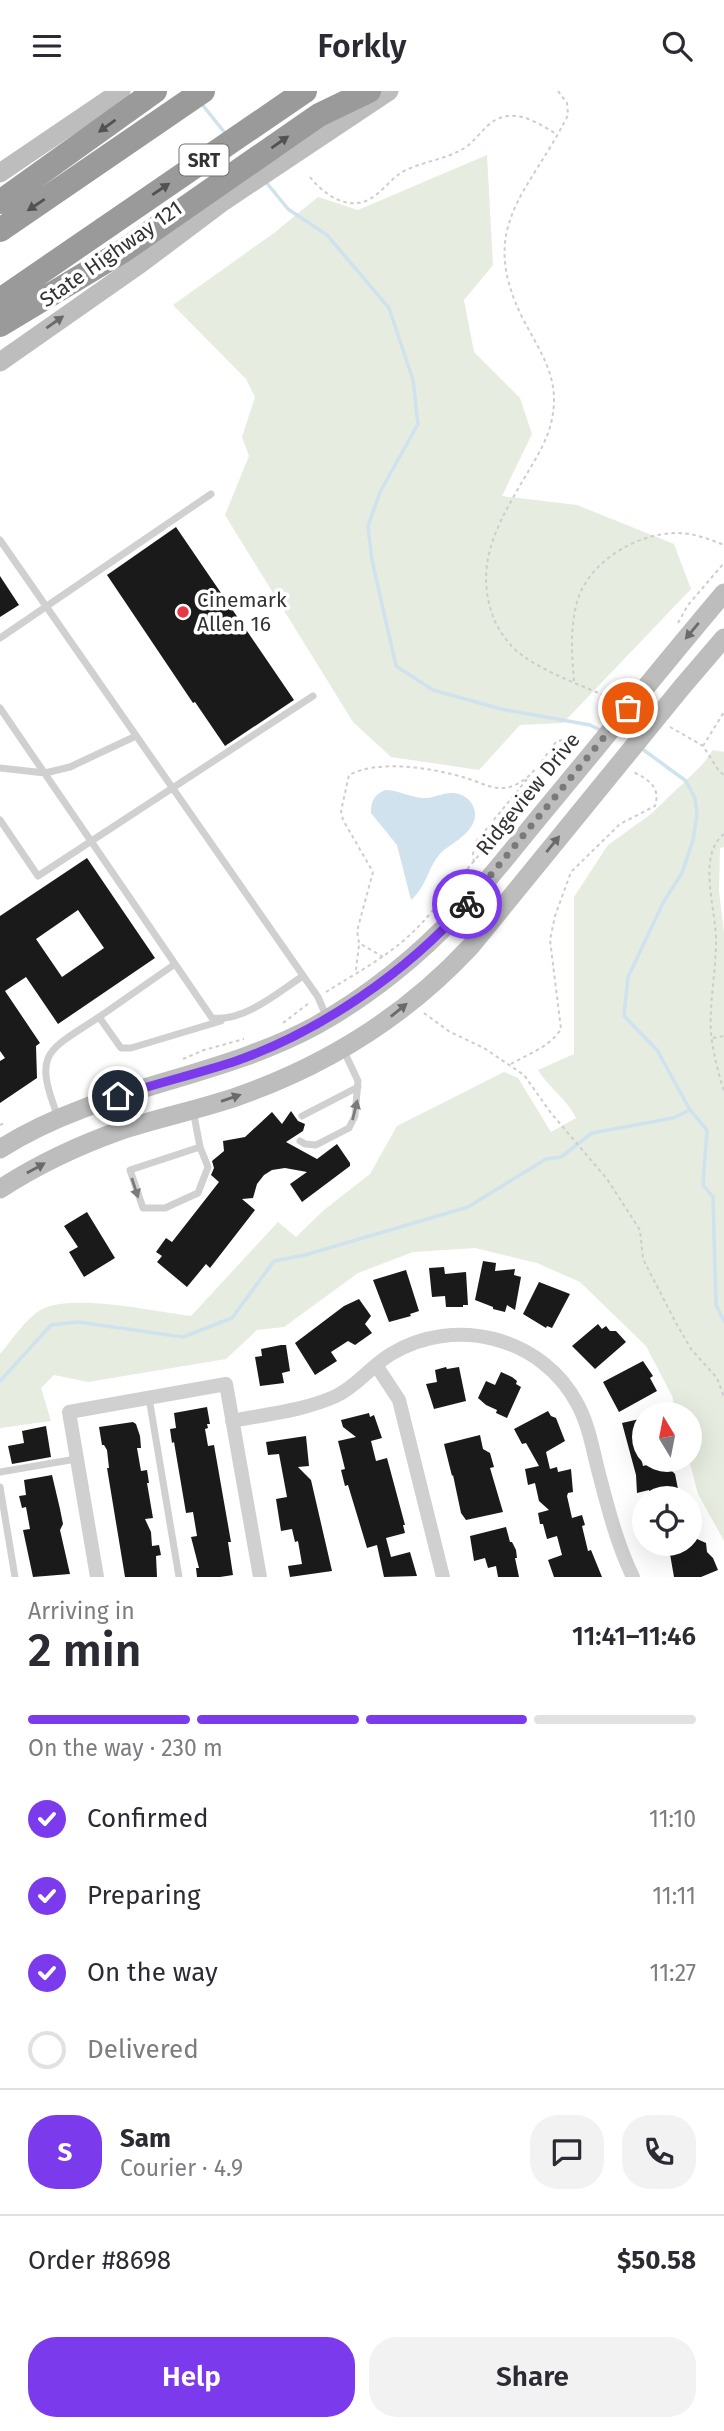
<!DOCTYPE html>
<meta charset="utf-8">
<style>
:root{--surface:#fff;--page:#f2f2f3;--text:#2b2b33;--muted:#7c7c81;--line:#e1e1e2;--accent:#7c3aed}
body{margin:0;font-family:"Fira Sans",sans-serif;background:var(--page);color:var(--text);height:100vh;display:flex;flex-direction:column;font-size:26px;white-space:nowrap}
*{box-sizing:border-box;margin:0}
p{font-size:23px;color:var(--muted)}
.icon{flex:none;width:38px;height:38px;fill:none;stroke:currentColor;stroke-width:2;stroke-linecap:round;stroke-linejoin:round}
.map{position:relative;height:1486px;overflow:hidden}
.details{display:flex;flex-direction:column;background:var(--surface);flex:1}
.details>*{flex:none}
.needle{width:46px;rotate:350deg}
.controls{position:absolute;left:632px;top:1311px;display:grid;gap:14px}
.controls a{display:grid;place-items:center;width:70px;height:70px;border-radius:50%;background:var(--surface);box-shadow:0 7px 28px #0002;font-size:35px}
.pin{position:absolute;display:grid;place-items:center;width:60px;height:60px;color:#fff;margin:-30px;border:4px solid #fff;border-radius:50%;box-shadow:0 2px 7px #0007}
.courier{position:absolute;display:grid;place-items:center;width:70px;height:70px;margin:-35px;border:5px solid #7c3aed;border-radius:50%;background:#fff;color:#222;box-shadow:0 2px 9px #0007}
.overview em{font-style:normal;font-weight:600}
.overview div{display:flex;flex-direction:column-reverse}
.overview{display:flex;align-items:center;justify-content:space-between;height:119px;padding:0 28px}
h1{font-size:46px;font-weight:600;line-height:52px}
.bar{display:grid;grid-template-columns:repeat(4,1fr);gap:10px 7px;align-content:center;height:84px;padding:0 28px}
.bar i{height:9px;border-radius:5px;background:var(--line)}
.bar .on{background:var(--accent)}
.bar p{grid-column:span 4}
.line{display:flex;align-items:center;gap:18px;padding:0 28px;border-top:2px solid var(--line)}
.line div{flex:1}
.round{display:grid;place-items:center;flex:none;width:74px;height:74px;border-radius:28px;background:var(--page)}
ol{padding:0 28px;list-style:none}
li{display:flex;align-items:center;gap:21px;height:77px}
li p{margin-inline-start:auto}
li .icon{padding:7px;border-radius:50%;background:var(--accent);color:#fff;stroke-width:4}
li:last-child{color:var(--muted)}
li i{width:38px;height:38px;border:4px solid var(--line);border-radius:50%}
.primary-button{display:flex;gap:14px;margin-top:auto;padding:14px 28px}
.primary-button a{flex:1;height:80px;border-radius:28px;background:var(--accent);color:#fff;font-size:28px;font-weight:600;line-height:80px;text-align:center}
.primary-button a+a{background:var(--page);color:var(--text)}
header{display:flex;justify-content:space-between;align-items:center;height:91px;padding:0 28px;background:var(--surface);font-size:32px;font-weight:600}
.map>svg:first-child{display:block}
.green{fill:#e6ecdf}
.water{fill:#cfe2ee}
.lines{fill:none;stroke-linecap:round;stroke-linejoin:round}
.stream{stroke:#cfe2ee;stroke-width:3.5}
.building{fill:#1a1a1a;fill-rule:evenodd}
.path{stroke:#cdcdcd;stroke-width:2;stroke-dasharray:3.5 3.5;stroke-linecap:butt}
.service{stroke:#d0d0d0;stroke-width:7}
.minor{stroke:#d0d0d0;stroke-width:14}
.secondary{stroke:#bdbdbd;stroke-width:19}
.motorway{stroke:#9a9a9a;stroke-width:24}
.oneway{fill:#525252}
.oneway2{fill:#6a6a6a}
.oneway3{fill:#7a7a7a}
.done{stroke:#7a7a7a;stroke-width:7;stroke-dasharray:0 12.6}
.route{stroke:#7c3aed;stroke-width:9}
.poi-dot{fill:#e63946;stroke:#fff;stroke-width:2.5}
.labels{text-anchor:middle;stroke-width:7;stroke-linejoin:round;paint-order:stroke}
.shield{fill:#fff;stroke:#707070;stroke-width:2}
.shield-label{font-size:19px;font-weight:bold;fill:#333}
.street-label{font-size:21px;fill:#333;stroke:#fff}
.poi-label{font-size:21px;fill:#333;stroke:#fff;text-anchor:start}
</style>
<header><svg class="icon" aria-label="menu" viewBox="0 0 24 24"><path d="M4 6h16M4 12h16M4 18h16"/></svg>Forkly<svg class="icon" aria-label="search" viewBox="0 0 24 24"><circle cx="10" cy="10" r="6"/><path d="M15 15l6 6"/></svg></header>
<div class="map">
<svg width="724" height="1486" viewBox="0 0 724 1486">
<rect width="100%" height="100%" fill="#fff"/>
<path class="green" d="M487,64L493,174L464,209L474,261L520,307L532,343L502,405L577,414L674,453L691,498L563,632L520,634L479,679L391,666L353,631L225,424L249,365L242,346L255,306L246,288L173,214L274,142L318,106L358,119Z
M713,659L724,661V756L720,757L719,800L724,842V1450L698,1403L689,1369L690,1323H677L672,1305L646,1255L580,1191L537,1172L475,1157L413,1161L358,1182L284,1236L257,1239L226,1268L88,1291L54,1284L41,1297L51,1330L0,1337V1263C11,1250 22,1233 36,1222C62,1199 156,1221 191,1225L278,1131L296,1146L324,1119L370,1083L397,1035L504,981L518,987L551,1041L576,1027C567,1008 549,997 538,979L574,963V806L608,754L651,723L702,674Z"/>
<path class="water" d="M385,699C398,699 409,706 422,707C433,708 443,701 454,702C461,703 468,706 472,713C484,734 458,749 444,759C429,771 427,796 411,809L397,754L371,722C371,710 374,704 385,699Z"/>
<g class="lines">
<path class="stream" d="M201,12L225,42
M266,91L288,118L327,144L389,217L413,289L418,333L380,401L368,435L372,469L396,575L433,599L501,618L590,634L602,640
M641,657L686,690L695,707L697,723L693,749L682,782L664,810L628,886L624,925L657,959L690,1019L707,1039L703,1094L713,1106L716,1214L724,1230
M0,1290L51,1234L78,1231L183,1246L232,1227L274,1170L305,1164L468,1116L546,1068L561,1066L592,1042L673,1027L690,1019"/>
</g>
<path class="building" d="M176,436L294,609L225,655L195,611L193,612L107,484Z
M0,485L19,514L0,526Z
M87,767L155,867L58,933L26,886L5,900L40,952L36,955L37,987L0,1012V970L5,967L0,960V825ZM78,819L104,857L62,886L36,848Z
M291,1020L298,1030L305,1033L303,1040L286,1051L317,1068L337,1053L350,1072V1075L302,1111L290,1093L307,1081L285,1077L272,1079L264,1084L257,1093L253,1107L242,1108L255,1119L210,1177L206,1173L187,1196L157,1171L162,1165L156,1161L166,1147L172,1151L219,1091L211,1084L214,1077L212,1070L224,1060L223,1050L245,1046L272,1021L282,1033Z
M87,1121L115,1167L84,1186L69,1161L78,1156L64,1135Z
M483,1170L496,1172L495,1180L515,1178L514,1184L521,1186L515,1219L507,1214L505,1221L493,1218V1216L475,1209Z
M444,1176L445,1183L466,1181L468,1214H463V1216H446L445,1205L432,1206L429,1177Z
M406,1179L419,1220L410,1223L411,1225L389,1231L373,1189Z
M539,1191L570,1203L552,1237L547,1235L546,1237L523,1223Z
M359,1208L371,1225L365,1233L372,1242L355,1254L348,1250L331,1261L337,1270L315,1284L295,1252L344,1215Z
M598,1233L602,1238L606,1235L610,1240H616L626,1251L595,1278L572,1255Z
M281,1254H286L290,1280L282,1282L284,1292L260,1295L255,1266L262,1265L261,1258Z
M643,1270L653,1285L650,1287L657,1300L619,1321L603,1291Z
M446,1276L447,1278L459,1276L466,1310L434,1318L426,1293L437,1291L435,1279Z
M501,1281L512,1286L517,1290L516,1293L521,1296L507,1327L496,1322L497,1319L486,1314L478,1307L486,1290L495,1294Z
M207,1316L210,1333H207L208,1337L205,1338L208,1355L214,1354L231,1451H228L233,1484L220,1486H197L196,1477H199L191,1446L197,1445L193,1421L186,1422L174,1351L172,1352L170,1338L176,1337L174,1322Z
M548,1320L551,1325L556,1327L565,1350L546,1361L550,1378L557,1376L558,1381L571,1378L573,1401L568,1402L567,1405L572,1427L582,1424L585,1434L582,1435L588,1460L591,1459L602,1486H554L548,1469L562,1464L557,1445L547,1448L543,1433H540L538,1422L549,1419L539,1410L535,1392L528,1394L525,1378L539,1375L526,1352L522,1353L514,1338Z
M369,1322L370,1326L374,1324L382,1347L371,1350L376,1370L387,1367L405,1434H403L405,1442L386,1447L391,1466L410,1461L417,1485L384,1486L377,1454L367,1457L348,1394L345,1395L341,1379L345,1378L338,1350L356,1346L343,1336L341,1329Z
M644,1327V1354L638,1355L643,1375L668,1369L669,1377L675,1383L679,1403L650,1407L649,1399L637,1402L636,1384L622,1332Z
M133,1331L136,1333L140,1345L141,1357H137L141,1380L147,1379L149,1392H147L153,1427L145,1428L151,1441L152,1455L159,1454L161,1464L156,1465L157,1486H125L107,1377H109L107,1359L104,1354H102L99,1336Z
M46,1335L51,1366L12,1373L8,1355L24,1352L22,1340Z
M480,1344L483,1358L490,1362L494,1376L490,1377L503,1421L466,1429L461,1422L453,1384L452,1385L444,1353Z
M306,1345L309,1375L298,1376L311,1389L332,1480L290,1486L288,1475L302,1473L298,1450L295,1451L292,1438L281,1440L276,1408L287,1406L279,1363L268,1364L266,1351Z
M52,1384L60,1418L63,1433L60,1439L70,1483L33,1486L23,1439L30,1438L26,1416L22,1417L19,1405L26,1404L24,1389Z
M690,1430L697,1448L706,1452L707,1461L713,1467L718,1479L701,1486H674L670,1463L690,1456Z
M506,1436L510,1451H512L516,1459L517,1467H515L519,1486H498L496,1475L488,1477L485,1467L474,1470L470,1445Z"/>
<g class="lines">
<path class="path" d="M558,0L567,12L568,24C529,103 476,134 523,228C537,255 555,280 554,311C553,346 534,369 518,398C493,441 475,479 494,528C499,540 509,554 519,562C547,583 582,594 614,609
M310,86C324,104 350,122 373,106C385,98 393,85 406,79C425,70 448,68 466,56C481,45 488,27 508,25C526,23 542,35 557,43
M678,532L688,514L724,472
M574,590C572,565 570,540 576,515C585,473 635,442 677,442C693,442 709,448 724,454
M670,636L703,655L719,680L724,684
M703,655L724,621
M724,743C696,765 717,821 716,851C716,881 709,912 711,942C713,962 718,981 724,1000
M474,771L473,763L475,752L528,687
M383,866L359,852L357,840L373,781L343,729L341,720L349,684C379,668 433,677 466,687C483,692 499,703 517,693C535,684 545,664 557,650L563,649L577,656
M356,879L359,854
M326,901C356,882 389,865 415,839C452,802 480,755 521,722
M424,922L450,941L484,957L524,984L551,1022L607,1088L640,1139L643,1168L676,1232L691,1258L717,1287L724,1306
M283,932L309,912
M713,947L724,945
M183,968L204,959L244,948
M511,973C528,963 550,956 561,938L550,849L555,825L571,781L620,733L655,715C661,696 648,688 633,681
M115,983H135
M0,1034L4,1032"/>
<path class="service" d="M0,449L318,906L327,927
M0,547L211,403
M0,617L212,927C244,931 277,902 303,885
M0,677L45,682L70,676L136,645
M0,729L38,785L313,605
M175,873L99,926L121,957H131L221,930
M193,1019L200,1056L208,1076L198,1102L165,1117H143L130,1079L200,1056
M302,1025L358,996
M58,1026C33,961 46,961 99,926
M300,1050L305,1053L316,1054L349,1037L355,1025L358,990L343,958
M149,1307L179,1486
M0,1381L76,1368
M0,1396L15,1486"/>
<path class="minor" d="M376,1274L399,1309L443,1486
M232,1330C267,1323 303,1320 336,1305C357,1295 371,1275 391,1263C455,1224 543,1246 578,1314C588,1333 592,1354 597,1375C607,1413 616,1451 633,1486
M97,1486L69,1321L226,1293L260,1486"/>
<path class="secondary" d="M0,82L121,0
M0,271L140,173L224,110L389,0
M0,1058C97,996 215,989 315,935C367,906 419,865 460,820C490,788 517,753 545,719C605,647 663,574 724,502
M0,1098C37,1074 77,1055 119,1040C157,1027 198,1019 236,1006C325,975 406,925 471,855L682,596L724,547"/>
<path class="motorway" d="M0,111L155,0
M0,139L203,0
M0,209L305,0
M0,234L123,160L319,24L369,0"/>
</g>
<defs><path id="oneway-solid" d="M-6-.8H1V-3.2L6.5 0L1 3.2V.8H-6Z" transform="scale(1.75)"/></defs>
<g class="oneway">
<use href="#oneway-solid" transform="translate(107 35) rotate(144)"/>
<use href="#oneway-solid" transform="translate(280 51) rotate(-35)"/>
<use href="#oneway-solid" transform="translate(161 98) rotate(-34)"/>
<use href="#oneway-solid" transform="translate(36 114) rotate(146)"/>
</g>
<g class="oneway2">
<use href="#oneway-solid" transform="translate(55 231) rotate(-35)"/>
<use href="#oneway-solid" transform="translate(692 540) rotate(130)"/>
<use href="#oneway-solid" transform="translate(553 753) rotate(-51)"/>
<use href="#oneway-solid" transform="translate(399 919) rotate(-39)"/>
<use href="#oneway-solid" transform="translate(231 1007) rotate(-19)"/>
<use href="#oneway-solid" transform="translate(36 1077) rotate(-29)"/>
</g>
<g class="oneway3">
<use href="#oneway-solid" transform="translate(355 1019) rotate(-76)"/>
<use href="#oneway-solid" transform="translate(135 1097) rotate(72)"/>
</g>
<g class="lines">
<path class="done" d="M467,813L628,617"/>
<path class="route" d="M118,1005C157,992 197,983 236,970C321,940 407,881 467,813"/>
</g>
<circle class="poi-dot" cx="183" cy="521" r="7"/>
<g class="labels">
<rect class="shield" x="179.5" y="53.5" width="49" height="31" rx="5"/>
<g class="shield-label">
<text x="204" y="76">SRT</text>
</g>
<g class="street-label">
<text transform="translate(111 163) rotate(-35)" y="7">State Highway 121</text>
<text transform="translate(528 703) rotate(-51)" y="7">Ridgeview Drive</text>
</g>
<g class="poi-label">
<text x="197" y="516">Cinemark<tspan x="197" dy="24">Allen 16</tspan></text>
</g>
</g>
</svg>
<div class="controls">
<a><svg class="needle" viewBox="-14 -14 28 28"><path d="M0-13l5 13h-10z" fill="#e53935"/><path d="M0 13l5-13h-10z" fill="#7c7c81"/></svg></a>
<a><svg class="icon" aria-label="locate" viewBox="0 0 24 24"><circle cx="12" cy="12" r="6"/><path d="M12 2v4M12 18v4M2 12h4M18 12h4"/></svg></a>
</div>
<div class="pin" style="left:628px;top:617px;background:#ea580c"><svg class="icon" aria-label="bag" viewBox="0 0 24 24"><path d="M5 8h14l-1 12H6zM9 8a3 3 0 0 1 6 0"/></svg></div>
<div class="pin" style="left:118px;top:1005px;background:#1f2937"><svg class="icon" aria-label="home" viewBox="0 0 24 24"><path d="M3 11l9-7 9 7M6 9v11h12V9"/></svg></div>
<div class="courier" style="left:467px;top:813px"><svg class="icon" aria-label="bike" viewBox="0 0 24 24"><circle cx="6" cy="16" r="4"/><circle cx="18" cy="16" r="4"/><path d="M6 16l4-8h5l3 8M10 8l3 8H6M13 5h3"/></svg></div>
</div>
<section class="details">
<div class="overview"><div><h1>2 min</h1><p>Arriving in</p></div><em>11:41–11:46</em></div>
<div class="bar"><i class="on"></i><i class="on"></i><i class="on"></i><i></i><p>On the way · 230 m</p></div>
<ol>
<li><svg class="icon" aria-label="check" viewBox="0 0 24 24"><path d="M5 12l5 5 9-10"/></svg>Confirmed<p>11:10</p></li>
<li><svg class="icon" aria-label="check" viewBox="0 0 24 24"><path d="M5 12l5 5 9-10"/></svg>Preparing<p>11:11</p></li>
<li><svg class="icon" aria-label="check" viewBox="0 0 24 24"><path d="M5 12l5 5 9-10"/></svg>On the way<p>11:27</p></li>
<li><i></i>Delivered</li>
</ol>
<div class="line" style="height:126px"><b class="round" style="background:var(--accent);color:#fff">S</b><div><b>Sam</b><p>Courier · 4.9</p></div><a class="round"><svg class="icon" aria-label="chat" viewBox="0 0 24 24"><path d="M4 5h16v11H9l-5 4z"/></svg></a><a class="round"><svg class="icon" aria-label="phone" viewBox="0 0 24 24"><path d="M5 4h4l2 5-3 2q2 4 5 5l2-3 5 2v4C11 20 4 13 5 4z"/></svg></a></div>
<div class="line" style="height:91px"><div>Order #8698</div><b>$50.58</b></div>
<div class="primary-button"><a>Help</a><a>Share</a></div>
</section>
